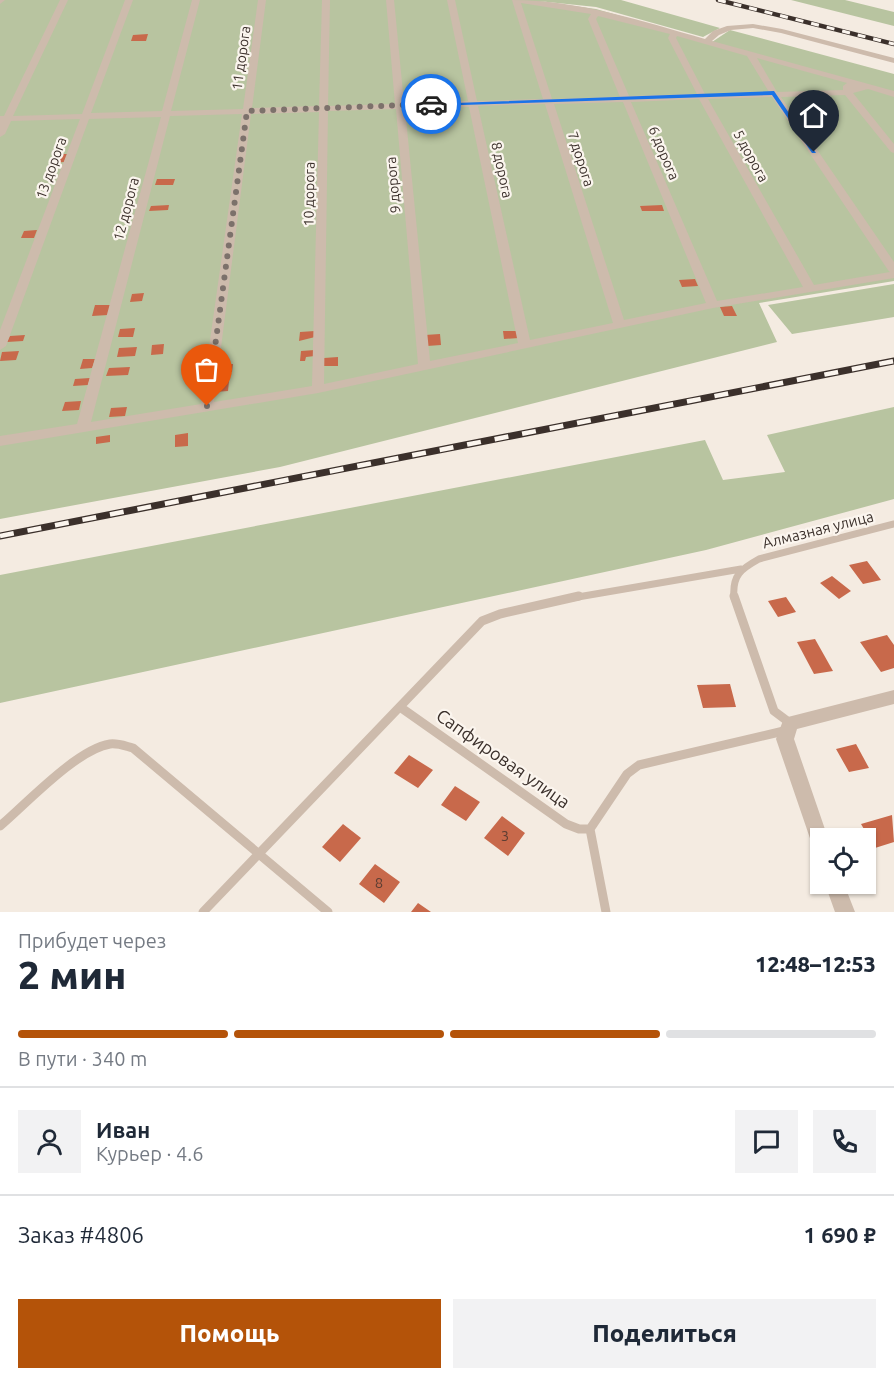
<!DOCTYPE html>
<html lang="ru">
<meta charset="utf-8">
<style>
:root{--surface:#fff;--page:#f2f2f3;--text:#1f2937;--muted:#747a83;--line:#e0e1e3;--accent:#b45309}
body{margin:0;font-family:Ubuntu,sans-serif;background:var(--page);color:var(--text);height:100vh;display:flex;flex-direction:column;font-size:22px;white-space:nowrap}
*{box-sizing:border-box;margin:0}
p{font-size:20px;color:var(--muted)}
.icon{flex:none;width:33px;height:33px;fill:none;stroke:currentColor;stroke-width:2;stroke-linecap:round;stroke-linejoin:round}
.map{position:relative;height:912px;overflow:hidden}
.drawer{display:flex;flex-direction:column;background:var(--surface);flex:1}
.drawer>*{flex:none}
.fabs{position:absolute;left:810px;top:828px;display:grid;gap:12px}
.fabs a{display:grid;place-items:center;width:66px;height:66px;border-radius:0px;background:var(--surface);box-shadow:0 2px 4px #0004;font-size:30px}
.pin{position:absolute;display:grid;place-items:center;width:51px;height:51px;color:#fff;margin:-62px -26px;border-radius:50% 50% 50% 0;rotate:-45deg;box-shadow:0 0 6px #0007}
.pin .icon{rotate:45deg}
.courier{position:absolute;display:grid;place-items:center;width:60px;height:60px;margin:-30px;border:4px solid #1a73e8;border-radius:50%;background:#fff;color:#222;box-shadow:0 2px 8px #0007}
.headline em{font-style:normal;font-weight:800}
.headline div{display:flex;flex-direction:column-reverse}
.headline{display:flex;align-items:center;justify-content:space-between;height:102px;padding:0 18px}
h1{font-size:39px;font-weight:800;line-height:45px}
.bar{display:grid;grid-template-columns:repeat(4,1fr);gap:9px 6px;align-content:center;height:72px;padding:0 18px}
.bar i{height:8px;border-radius:4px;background:var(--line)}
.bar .on{background:var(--accent)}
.bar p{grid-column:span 4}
.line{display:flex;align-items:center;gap:15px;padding:0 18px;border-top:2px solid var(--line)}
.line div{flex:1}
.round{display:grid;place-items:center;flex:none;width:63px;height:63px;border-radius:0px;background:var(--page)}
.primary-button{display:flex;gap:12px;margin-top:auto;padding:12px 18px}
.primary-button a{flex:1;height:69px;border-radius:0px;background:var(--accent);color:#fff;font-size:24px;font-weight:800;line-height:69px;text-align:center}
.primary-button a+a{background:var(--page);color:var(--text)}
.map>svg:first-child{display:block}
.green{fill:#b8c4a0}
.building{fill:#c8694b}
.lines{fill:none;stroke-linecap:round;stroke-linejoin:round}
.service-far1{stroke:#cdbbac;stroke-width:7}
.service{stroke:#cdbbac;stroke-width:9}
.minor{fill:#cdbbac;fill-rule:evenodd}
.rail-far1-casing{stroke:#3b302b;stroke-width:4.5}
.rail-casing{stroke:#3b302b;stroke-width:7}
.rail-far1{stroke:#fbf5ee;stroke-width:3;stroke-dasharray:8;stroke-linecap:butt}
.rail{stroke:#fbf5ee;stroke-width:4.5;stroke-dasharray:14;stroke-linecap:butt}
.route{fill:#1a73e8}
.done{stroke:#7c716b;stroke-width:6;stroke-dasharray:0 10.8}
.labels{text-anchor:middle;stroke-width:4.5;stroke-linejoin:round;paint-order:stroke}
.far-street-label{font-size:14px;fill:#3b302b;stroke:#fbf5ee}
.street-label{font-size:15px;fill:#3b302b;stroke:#fbf5ee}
.near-number-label{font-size:15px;fill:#5e3e33}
.near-street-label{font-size:18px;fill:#3b302b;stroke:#fbf5ee}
</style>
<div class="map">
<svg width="894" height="912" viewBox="0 0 894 912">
<rect width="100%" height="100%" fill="#f4ebe1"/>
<path class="green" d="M0,0H621L720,28L703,37L596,7L538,1L596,9L712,42L730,30L894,74V281L759,303L777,342L280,467L0,519Z
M791,0H845L894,12V26Z
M894,284V317L792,334L768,305Z
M894,407V499L706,550L0,703V575L705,440L723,480L785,472L767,435Z"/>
<path class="building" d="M148,34L146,41H131L133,35Z
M56,154H68L64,162L53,163Z
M157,179H175L173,185H155Z
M169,205L168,210L149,211L151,206Z
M662,205L664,211H642L640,206Z
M37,230L34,238H21L24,231Z
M695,279L698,286L682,287L679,280Z
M144,293L142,301L130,302L132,294Z
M95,305H110L108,315L92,316Z
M732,306L737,316H724L720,307Z
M135,328L133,337H118L120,329Z
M315,331V337L299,341L300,332Z
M503,331H517L519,338L504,339Z
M440,334L441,345L427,346L425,335Z
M25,335L23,341L7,342L10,336Z
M164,344L163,354L151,355L152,345Z
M137,347L135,356L117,357L119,348Z
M315,350V356L306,357L305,361H300L301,351Z
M19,351L16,360L0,361L2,352Z
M208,353L207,362H196L197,354Z
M338,357V366H323L324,358Z
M83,359H95L92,368L80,369Z
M233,364L232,372L218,373L219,365Z
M130,367L128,375L106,376L109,368Z
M90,378L88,385L73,386L75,379Z
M216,381H229L228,391L215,392Z
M81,401L79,410L62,411L65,402Z
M127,407L125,416L109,417L111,408Z
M188,433V446L175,447V435Z
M110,435V442L96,444V437Z
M867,561L881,580L863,584L849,565Z
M832,576L851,591L839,599L820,583Z
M786,597L796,612L778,617L768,601Z
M887,635L894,645V668L881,672L860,642Z
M815,639L833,671L814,674L797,642Z
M730,684L736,707L703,708L697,685Z
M856,744L869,768L849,772L836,749Z
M409,755L433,770L418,788L394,773Z
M455,786L480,802L466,821L441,805Z
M892,815L894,842L875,848L861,824Z
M502,816L525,833L508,856L484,838Z
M343,824L361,838L340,862L322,847Z
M375,864L400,882L384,903L359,884Z
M418,903L431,912H411Z"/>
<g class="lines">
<path class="service-far1" d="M572,598L741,569
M734,598C732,575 741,569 759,559L894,524"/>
<path class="service" d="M734,596L774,711L790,723
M400,707L566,824L579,829H590
M0,826C26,804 77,749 110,744C118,743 125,746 133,748L328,912
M203,912L482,621L500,614L579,596
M606,912L590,829L627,774L639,765L788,730"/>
<path class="minor" d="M0,0H5L0,4Z
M60,0H68L13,116L82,114L125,0H133L91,113L162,111L192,0H200L171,111L243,109L258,0H266L252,108L319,106L322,0H330L328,106L395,104L386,0H394L404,103L468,101L447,0H455L477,101L543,99L512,0C578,0 642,21 705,39L713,31L727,26L753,24L782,29L894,58V63L781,33L753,28L731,30L719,35L712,41L894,91V97L868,89L853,93L894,144V153L891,152L845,95L781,97L894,262V278L713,308L318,393L0,446V436L77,424L161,117L89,119L6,346L0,350V330L80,119L11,121L5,134L0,137V116H4ZM521,3L591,14L588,19L620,97L552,99ZM598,16L670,34L668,38L697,94L629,96L596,19ZM677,36L747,56L769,92L705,94L676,38ZM757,58L847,83L843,86V90L777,92ZM772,97L888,270L890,272L814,285L708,99ZM699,99L803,287L717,301L631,102ZM623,102L706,303L624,320L554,104ZM545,104L613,323L530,340L478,106ZM469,107L518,343L430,361L405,109ZM396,109L418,364L324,384L328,111ZM319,112L312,386L214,402L251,114ZM242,114L201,404L91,422L170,116Z
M894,690V704L797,729L794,739L828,838H820V850L813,847L776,739L784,718Z
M825,884H844L855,912H835Z"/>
<defs>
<path id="rail-far1" d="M718,0L894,44"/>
<path id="rail" d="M0,536L894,361"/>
</defs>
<use href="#rail-far1" class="rail-far1-casing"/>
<use href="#rail" class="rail-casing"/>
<use href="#rail-far1" class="rail-far1"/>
<use href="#rail" class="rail"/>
</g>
<path class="route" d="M774,91L816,153H812L772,95L431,106L428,104Z"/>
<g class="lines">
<path class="done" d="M207,406L247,111L431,104"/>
</g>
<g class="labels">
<g class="far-street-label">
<text transform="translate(241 58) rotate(-82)" y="5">11 дорога</text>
<text transform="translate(664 153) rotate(67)" y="5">6 дорога</text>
<text transform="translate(751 156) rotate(61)" y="5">5 дорога</text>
<text transform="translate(581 159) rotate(72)" y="5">7 дорога</text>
<text transform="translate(51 168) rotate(-70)" y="5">13 дорога</text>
<text transform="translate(502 170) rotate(78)" y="5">8 дорога</text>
<text transform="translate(393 185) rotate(-95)" y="5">9 дорога</text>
<text transform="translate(309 194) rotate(-89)" y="5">10 дорога</text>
<text transform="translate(126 209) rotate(-75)" y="5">12 дорога</text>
</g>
<g class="street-label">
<text transform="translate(818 530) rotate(-14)" y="5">Алмазная улица</text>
</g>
<g class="near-number-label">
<text x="505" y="841">3</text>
<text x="379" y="888">8</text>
</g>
<g class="near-street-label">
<text transform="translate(503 759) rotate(35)" y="6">Сапфировая улица</text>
</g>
</g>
</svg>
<div class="fabs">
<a><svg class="icon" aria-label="locate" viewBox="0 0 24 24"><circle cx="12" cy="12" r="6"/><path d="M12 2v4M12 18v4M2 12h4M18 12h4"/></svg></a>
</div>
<div class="pin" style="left:207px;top:406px;background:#ea580c"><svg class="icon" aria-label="bag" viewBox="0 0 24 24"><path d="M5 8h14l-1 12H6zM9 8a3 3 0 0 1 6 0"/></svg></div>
<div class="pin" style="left:814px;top:152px;background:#1f2937"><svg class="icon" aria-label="home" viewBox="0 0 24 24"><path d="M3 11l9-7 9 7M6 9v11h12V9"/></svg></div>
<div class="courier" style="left:431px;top:104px"><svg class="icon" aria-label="car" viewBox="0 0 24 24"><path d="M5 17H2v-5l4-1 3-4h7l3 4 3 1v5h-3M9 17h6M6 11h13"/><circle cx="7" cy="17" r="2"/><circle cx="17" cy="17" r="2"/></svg></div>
</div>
<section class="drawer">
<div class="headline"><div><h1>2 мин</h1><p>Прибудет через</p></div><em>12:48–12:53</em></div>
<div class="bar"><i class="on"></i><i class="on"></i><i class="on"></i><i></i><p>В пути · 340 m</p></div>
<div class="line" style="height:108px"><a class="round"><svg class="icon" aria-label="person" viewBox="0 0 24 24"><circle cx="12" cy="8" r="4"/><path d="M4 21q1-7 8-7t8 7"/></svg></a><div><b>Иван</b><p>Курьер · 4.6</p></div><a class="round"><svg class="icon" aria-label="chat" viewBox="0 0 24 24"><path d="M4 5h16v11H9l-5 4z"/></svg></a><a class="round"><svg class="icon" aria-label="phone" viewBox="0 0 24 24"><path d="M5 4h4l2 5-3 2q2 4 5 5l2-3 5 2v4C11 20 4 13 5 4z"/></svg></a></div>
<div class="line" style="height:78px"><div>Заказ #4806</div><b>1 690 ₽</b></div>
<div class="primary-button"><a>Помощь</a><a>Поделиться</a></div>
</section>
